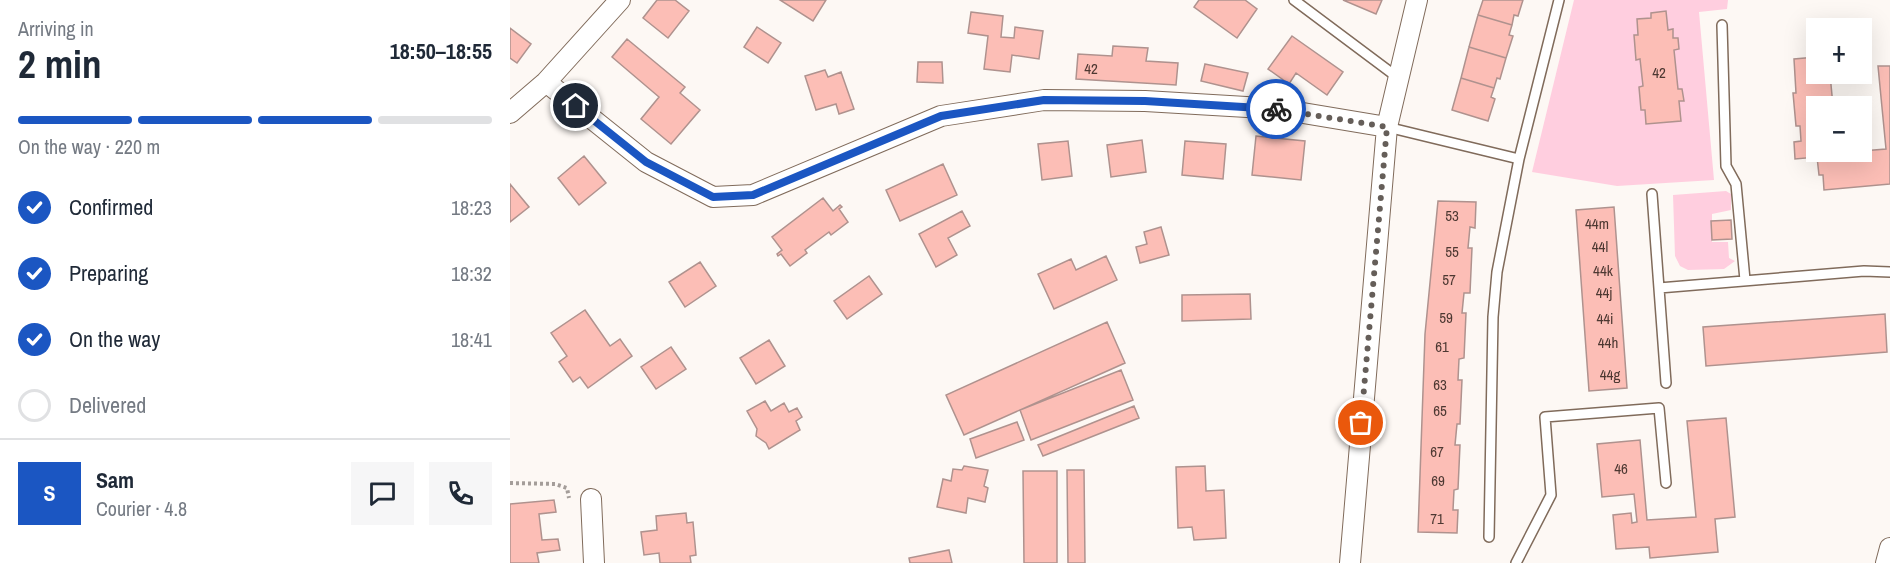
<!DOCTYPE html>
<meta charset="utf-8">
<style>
:root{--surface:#fff;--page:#f6f6f7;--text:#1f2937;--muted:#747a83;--line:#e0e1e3;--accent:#1b56c2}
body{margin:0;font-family:"Archivo Narrow",sans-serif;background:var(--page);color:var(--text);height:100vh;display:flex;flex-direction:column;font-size:22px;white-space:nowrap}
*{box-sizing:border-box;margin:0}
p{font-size:20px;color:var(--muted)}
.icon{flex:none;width:33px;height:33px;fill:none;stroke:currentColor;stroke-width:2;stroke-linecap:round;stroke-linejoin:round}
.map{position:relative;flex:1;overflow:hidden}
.sheet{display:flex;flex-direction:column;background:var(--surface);width:510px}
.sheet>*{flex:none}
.fabs{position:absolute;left:1296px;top:18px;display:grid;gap:12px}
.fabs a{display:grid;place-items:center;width:66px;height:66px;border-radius:0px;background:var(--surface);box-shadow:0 6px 24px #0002;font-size:30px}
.pin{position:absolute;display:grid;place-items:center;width:51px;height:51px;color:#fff;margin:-26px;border:3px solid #fff;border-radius:50%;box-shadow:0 2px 6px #0007}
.courier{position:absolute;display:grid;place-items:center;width:60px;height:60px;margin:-30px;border:4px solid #1b56c2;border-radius:50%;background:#fff;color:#222;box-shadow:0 2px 8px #0007}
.head em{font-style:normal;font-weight:800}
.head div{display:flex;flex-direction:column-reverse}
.head{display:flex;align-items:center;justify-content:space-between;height:102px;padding:0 18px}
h1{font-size:39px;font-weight:800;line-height:45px}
.bar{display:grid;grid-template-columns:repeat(4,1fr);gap:9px 6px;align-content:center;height:72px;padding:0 18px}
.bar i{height:8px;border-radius:4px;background:var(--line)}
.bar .selected{background:var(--accent)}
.bar p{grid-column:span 4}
.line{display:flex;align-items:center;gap:15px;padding:0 18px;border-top:2px solid var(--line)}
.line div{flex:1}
.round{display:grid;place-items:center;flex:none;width:63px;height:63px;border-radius:0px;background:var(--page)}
ol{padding:0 18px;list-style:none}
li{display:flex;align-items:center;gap:18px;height:66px}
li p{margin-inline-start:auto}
li .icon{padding:6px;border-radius:50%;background:var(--accent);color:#fff;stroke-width:4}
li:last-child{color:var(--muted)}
li i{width:33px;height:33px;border:3px solid var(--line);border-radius:50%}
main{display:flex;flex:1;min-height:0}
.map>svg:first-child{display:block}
.green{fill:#ffcedf}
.building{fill:#fcbeb6;stroke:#af928e;stroke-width:1.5}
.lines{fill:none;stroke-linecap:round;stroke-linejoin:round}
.service-casing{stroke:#806b5b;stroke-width:12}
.minor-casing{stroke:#806b5b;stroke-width:22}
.path{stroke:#a49d99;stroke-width:4;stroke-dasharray:3 3;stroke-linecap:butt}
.service{stroke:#fff;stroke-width:9}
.minor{stroke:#fff;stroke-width:20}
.done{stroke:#655e59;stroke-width:6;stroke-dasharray:0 10.8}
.route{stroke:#1b56c2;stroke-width:8}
.labels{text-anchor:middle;stroke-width:6;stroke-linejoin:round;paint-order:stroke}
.number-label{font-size:15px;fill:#4d3832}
</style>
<main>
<section class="sheet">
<div class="head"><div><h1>2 min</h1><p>Arriving in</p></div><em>18:50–18:55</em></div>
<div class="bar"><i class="selected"></i><i class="selected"></i><i class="selected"></i><i></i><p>On the way · 220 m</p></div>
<ol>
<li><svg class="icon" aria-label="check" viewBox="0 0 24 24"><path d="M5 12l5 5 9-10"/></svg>Confirmed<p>18:23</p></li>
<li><svg class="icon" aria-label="check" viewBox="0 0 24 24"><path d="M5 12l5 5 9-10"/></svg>Preparing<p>18:32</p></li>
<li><svg class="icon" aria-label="check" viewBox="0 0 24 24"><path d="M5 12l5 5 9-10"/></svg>On the way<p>18:41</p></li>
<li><i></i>Delivered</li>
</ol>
<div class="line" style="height:108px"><b class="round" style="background:var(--accent);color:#fff">S</b><div><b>Sam</b><p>Courier · 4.8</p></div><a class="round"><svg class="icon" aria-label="chat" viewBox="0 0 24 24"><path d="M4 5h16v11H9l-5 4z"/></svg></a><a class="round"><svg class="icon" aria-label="phone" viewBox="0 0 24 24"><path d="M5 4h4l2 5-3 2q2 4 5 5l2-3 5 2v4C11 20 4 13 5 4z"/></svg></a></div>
</section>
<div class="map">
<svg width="1380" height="563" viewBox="0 0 1380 563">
<rect width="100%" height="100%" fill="#fdf8f4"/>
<path class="green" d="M1064,0H1218L1217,9L1189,12L1204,180L1107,186L1022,172Z
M1216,191L1221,194V210L1202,214V242H1218L1219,258L1225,261L1214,269L1178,270L1170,266L1165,256L1163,195Z"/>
<path class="building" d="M147,0H165L179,11L158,38L133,18Z
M270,0H316L303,21Z
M689,0H735L747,9L727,38L684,7Z
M833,0H872L866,14Z
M973,0H1013L1008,16L1004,15L1002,25L968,15Z
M1156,11L1158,30L1163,29V38H1168L1169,49L1164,50L1168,89H1172L1174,101H1169L1171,121L1136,124L1135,110H1131L1129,87L1133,86L1130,59L1126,60L1124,35H1128L1127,19L1141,18V13Z
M461,12L493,16L491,37L504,38L505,27L533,31L529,59L502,55L500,72L474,69L478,36L458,33Z
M968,15L1002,25L999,35L1003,36L996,58L959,47Z
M247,27L271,43L258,63L234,47Z
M0,28L21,44L7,63L0,58Z
M782,36L833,72L817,95L786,73L779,84L758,69Z
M117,39L175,87L170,93L190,110L161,144L131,119L149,97L102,57Z
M603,46L638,48L636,61L668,63L666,85L566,79L568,54L602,56Z
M959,47L996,58L990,79L987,78L984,88L951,78Z
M1306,57V74H1320L1323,106H1306V152H1327V153L1376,149L1368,66H1380V184L1314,190L1313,175H1309L1307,157L1285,159L1284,142L1291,141L1290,126H1286L1283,93H1286L1284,59Z
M408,62H432L433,83L407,82Z
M695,64L738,73L733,91L691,81Z
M315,70L318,77L331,72L344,109L329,114L326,104L306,110L295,76Z
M951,78L984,88L981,97L985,99L978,121L942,110Z
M746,136L795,141L791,180L742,175Z
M632,140L636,172L601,177L597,145Z
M558,141L562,176L532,180L528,144Z
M675,141L716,144L713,179L672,175Z
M74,156L96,183L69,205L48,178Z
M433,164L447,195L390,221L376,190Z
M0,184L19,207L0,222Z
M313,198L323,211L330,205L332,207L329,209L338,222L321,235L319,232L295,250L297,253L280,266L271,254L268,256L267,254L272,250L262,237Z
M928,201L966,202L965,228L960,227L958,248H962L960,293H954L952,313H956L954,358L949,359L948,380H952L950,424H947L945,445H950L948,489L944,490L943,510H948L947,533L908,532L915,334Z
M1104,207L1117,388L1079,391L1066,210Z
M452,211L460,226L438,238L447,255L426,267L409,234Z
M1221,220L1222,239L1202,240L1201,221Z
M651,227L659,255L630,263L626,247L637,244L634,232Z
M596,256L607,280L544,309L528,274L561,259L566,270Z
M190,262L206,286L175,307L159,282Z
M359,276L372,294L337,319L324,301Z
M740,294L741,319L672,321V295Z
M75,310L100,346L110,339L122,356L78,388L70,377L63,382L49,362L57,356L41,333Z
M1375,314L1377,352L1196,366L1193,327Z
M597,322L615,363L454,435L436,395Z
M259,340L275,366L246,384L230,358Z
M161,347L176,369L146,389L131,367Z
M611,370L623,400L521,440L510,410Z
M255,401L261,411L274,403L279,412L287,408L292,417L286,421L290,430L259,449L256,443L246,436L247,429L237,411Z
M624,406L629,418L533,456L528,445Z
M1216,418L1225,517L1205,519L1208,552L1140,558L1139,547L1106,549L1103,515L1121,513L1122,523L1127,522L1124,494L1092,497L1087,444L1130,440L1137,520L1186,517L1177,421Z
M507,422L514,440L466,458L460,439Z
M454,466L478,470L474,486L478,488L475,502L458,498L456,513L427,507L433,479L441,481L443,469L452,470Z
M695,466L696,491L714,490L716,538L684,540L682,527L668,528L666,467Z
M557,470H574L575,563H558Z
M513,471H547V563H514Z
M44,500L46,512L29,514L32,540L48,539L50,550L27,553L29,563H0V504Z
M176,513L177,523L183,522L186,555L180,556L181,563H150L149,553L134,555L131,532L147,530L146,516Z
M439,550L442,563H400L399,558Z"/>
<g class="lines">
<defs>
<path id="service" d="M784,0L887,77
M1212,25L1216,166L1226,184L1235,280
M877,127L1009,159
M1142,194L1156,383
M1149,288L1354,271L1380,272
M979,537L983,317L987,272L1009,159L1049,0
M1006,563L1041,495L1035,417L1149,408L1156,483"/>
<path id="minor" d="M36,82L136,162L203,197L243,195L431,116L534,100L635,101L769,109L877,127
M0,113L36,82L110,0
M81,499L84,563
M840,563L877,127L907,0
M1376,563L1380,548"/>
</defs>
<use href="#service" class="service-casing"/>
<use href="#minor" class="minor-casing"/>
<path class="path" d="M0,483L45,484L57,488L59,498"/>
<use href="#service" class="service"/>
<use href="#minor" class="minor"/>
</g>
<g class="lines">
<path class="done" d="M766,109L877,127L851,423"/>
<path class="route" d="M66,106L136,162L203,197L243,195L431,116L534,100L635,101L766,109"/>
</g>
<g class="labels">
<g class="number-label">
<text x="581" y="74">42</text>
<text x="1149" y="78">42</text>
<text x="942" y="221">53</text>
<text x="1087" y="229">44m</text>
<text x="1090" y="252">44l</text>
<text x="942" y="257">55</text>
<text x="1093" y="276">44k</text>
<text x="939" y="285">57</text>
<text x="1094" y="298">44j</text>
<text x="936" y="323">59</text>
<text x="1095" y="324">44i</text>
<text x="1098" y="348">44h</text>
<text x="932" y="352">61</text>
<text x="1100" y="380">44g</text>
<text x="930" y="390">63</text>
<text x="930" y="416">65</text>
<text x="927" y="457">67</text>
<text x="1111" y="474">46</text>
<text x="928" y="486">69</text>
<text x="927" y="524">71</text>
</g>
</g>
</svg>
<div class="fabs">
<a>+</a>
<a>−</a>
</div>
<div class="pin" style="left:851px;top:423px;background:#ea580c"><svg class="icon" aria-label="bag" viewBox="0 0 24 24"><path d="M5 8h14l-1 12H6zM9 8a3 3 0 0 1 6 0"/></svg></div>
<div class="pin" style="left:66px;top:106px;background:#1f2937"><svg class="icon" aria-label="home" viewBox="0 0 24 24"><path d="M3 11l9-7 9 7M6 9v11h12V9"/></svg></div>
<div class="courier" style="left:766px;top:109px"><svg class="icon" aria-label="bike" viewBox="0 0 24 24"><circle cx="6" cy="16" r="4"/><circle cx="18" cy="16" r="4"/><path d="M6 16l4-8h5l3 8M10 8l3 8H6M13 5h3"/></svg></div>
</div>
</main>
